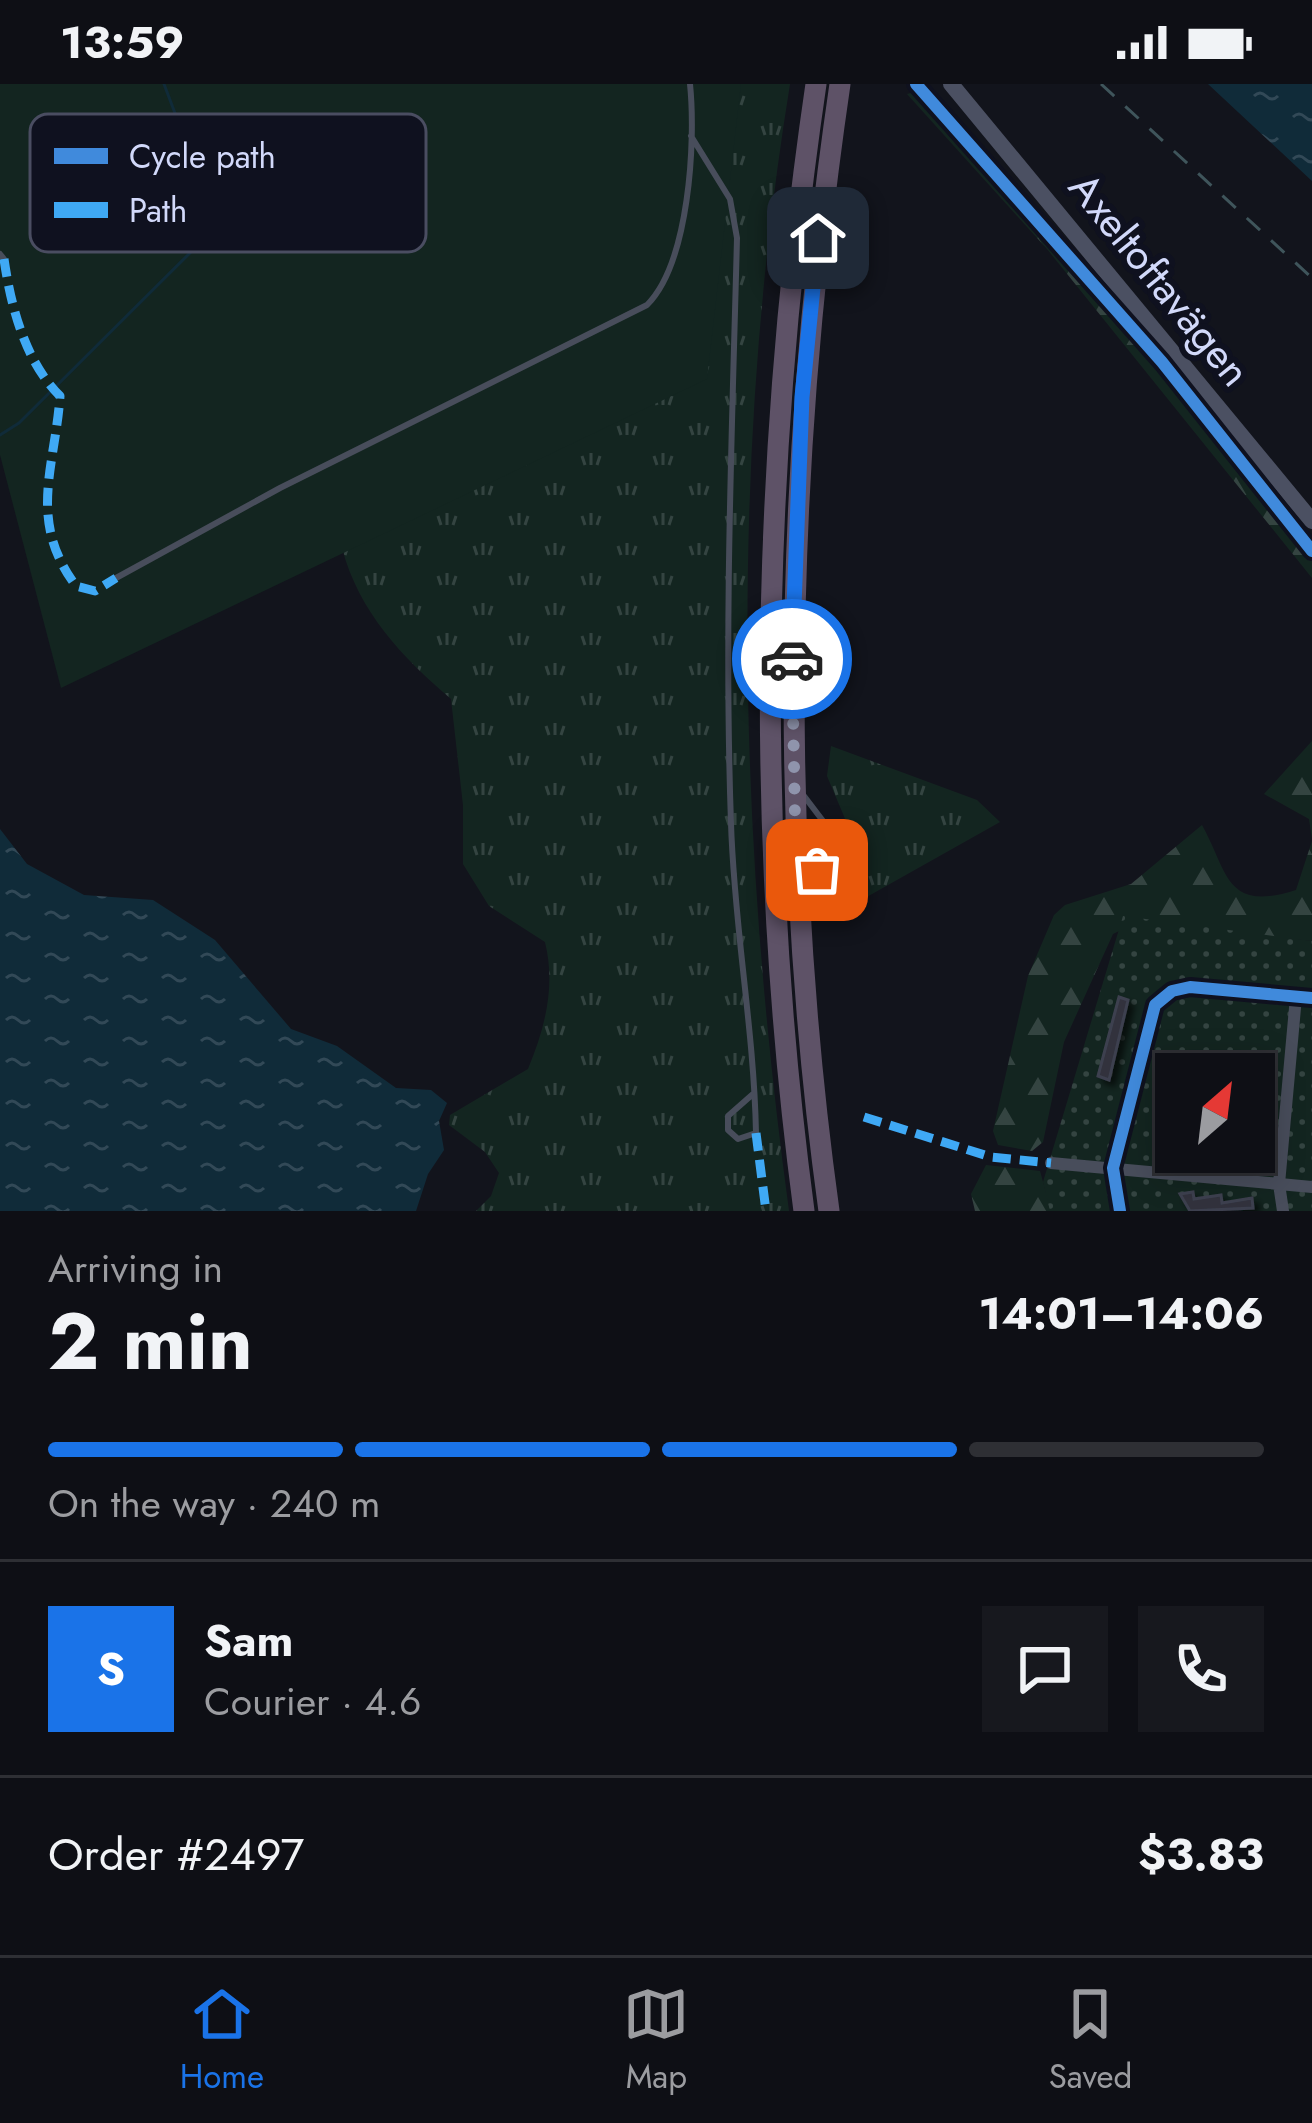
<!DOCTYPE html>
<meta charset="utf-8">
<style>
:root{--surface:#0e0f15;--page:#17181e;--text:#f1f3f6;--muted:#9b9ca0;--line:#2e2f34;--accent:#1a73e8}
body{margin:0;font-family:Jost,sans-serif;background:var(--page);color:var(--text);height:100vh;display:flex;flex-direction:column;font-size:45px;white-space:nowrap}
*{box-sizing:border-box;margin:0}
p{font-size:39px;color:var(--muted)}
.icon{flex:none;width:66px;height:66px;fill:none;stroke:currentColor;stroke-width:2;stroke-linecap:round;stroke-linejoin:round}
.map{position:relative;height:1127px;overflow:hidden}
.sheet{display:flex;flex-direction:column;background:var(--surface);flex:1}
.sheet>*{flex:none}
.needle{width:78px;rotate:28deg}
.fabs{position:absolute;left:1155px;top:969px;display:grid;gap:24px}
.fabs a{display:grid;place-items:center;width:120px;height:120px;border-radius:0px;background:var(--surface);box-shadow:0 6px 30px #0003,0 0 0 3px var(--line);font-size:60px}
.pin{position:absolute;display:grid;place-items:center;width:102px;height:102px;color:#fff;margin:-51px;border-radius:24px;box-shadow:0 6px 18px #0006}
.courier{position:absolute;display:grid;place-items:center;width:120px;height:120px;margin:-60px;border:9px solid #1a73e8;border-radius:50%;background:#fff;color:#222;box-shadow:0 3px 15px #0007}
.overview em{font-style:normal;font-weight:700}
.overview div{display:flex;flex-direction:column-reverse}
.overview{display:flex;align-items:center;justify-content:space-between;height:204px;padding:0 48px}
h1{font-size:78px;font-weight:700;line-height:90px}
.bar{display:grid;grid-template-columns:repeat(4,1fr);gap:18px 12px;align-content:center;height:144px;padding:0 48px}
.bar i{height:15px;border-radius:9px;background:var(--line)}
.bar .selected{background:var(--accent)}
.bar p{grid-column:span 4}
.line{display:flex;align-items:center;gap:30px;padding:0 48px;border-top:3px solid var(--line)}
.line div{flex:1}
.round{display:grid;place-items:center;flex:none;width:126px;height:126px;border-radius:0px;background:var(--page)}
.status{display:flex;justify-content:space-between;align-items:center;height:84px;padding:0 60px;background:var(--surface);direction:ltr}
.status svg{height:33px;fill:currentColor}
.menu{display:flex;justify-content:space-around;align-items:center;height:168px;border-top:3px solid var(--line);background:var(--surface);font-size:33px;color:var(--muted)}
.menu a{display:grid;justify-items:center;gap:6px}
.menu .selected{color:var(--accent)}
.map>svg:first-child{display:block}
.grass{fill:url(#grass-tufts)}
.forest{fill:url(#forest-firs)}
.park{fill:#132520}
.garden{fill:url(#garden-dots);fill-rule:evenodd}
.water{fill:url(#water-ripples)}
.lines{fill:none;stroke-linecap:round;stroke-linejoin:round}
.stream{stroke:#102b39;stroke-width:3}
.building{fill:#30323e;stroke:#3e404f;stroke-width:3;filter:url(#shadow)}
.lane{stroke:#484d5b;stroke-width:6}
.street{stroke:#484d5b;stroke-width:12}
.secondary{stroke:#4b5062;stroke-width:16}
.highway{stroke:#5e5267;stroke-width:21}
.rail{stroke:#3f555b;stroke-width:3;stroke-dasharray:18 15;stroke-linecap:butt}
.quiet{stroke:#3fa9f5;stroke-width:9;stroke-dasharray:18 9;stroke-linecap:butt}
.cycleway-casing{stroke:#0f111f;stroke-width:20}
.cycleway{stroke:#408adc;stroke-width:12}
.done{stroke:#8f94ac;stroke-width:12;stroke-dasharray:0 21.6}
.route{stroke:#1a73e8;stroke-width:15}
.labels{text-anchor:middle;stroke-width:12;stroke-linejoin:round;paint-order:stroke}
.street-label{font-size:42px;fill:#d2d9fa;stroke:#0f111f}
.key{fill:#0f111f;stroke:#4a4d61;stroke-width:3}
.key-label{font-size:33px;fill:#d2d9fa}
</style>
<div class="status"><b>13:59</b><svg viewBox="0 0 49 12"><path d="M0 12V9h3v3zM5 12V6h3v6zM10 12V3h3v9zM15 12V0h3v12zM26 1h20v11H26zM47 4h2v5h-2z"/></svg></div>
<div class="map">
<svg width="1312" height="1127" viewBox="0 0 1312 1127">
<defs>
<pattern id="grass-tufts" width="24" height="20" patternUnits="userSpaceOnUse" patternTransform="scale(3)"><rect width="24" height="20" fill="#132520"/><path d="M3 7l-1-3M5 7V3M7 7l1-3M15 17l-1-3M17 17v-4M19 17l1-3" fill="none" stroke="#344441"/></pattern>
<pattern id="forest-firs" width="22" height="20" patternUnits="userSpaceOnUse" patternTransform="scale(3)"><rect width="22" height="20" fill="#132520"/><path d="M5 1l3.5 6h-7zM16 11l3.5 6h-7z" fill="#344441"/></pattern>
<pattern id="garden-dots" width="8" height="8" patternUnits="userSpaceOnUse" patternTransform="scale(3)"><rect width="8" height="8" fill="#132520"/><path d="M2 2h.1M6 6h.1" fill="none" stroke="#344441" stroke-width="1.8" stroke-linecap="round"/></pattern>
<pattern id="water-ripples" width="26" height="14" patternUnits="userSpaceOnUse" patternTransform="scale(3)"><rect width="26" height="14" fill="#102b39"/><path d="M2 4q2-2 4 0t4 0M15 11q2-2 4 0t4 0" fill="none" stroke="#324957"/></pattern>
<filter id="shadow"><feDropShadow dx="5.5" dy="5.5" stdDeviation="3" flood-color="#0009"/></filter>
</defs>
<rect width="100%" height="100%" fill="#12141c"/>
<path class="grass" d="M704,0H790C729,374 738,752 789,1127H476L491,1112L499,1089L485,1068L449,1041L450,1031L528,985C545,944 556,902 545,858L489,822L463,780V721L451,615C402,573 359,528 342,464Z
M831,662L977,716L1000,738L840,828L841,811L860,770L827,692Z"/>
<path class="forest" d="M915,8L1066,171L1312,474V494L1047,165L907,10Z
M1312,657V755L1309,735L1264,710Z
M1202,741C1228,788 1225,829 1296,806L1312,757V857L1137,838L1113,850L1064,958L1043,1058L1032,1067L998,1061L993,1047L1028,892L1054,831L1065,821L1131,800Z
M986,1081L1040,1087L1051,1127H975L971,1110Z"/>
<path class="park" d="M0,0H741L707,295L61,604L0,371Z"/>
<path class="garden" d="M1123,832L1312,857V1127H1050L1043,1098ZM1176,990H1254V1068H1176Z"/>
<path class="water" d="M1208,0H1312V97Z
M0,745L27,780L84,811L153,816L215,856L291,945L337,962L396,1004L431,1006L447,1019L439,1037L444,1066L428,1090L416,1127H0Z"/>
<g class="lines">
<path class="stream" d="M0,351L19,339L207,152L214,133L164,0"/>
</g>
<path class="building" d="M1119,913L1128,916L1109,996L1098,992Z
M1193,1108L1194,1115L1221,1111L1222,1119L1252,1114L1253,1124L1190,1127L1180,1110Z"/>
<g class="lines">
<path class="lane" d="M691,52L730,115L737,154C732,349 724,544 731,739C734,843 754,945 756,1049L738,1055L728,1046V1032L753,1010
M0,170L4,175
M116,494L280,404L647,221C689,179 696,58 690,0
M804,712L839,758L827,782L806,787"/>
<path class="street" d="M1051,1079L1312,1103
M1120,1127L1113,1084L1155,921L1172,907L1190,903L1312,914
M1283,1127L1279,1100L1296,913"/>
<path class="secondary" d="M951,0L1312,437"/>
<path class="highway" d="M804,1127C754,751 761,375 816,0
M829,1127C777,751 785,375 840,0"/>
<path class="rail" d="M1101,0L1312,194"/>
<path class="quiet" d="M196,116L222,105
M4,175C11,223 25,277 60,312C55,384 27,436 76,502L95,507L116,494
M864,1033L991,1073L1051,1079
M756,1049L766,1127"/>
<defs>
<path id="cycleway" d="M916,0L1162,278L1312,467
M1120,1127L1113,1084L1155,921L1172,907L1190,903L1312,914"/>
</defs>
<use href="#cycleway" class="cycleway-casing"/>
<use href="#cycleway" class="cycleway"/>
</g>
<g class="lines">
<path class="done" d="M792,575L796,788L817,786"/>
<path class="route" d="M792,575L802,313L818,154"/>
</g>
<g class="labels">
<g class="street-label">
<text transform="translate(1160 195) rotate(51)" y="15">Axeltoftavägen</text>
</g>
</g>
<rect x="30" y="30" width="396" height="138" rx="18" class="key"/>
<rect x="54" y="64" width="54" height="16" fill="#408adc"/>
<rect x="54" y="118" width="54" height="16" fill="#3fa9f5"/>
<g class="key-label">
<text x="129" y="84">Cycle path</text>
<text x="129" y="138">Path</text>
</g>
</svg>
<div class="fabs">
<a><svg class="needle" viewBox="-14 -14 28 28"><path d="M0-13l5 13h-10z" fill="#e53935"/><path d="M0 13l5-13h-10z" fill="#9b9ca0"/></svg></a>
</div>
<div class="pin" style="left:817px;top:786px;background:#ea580c"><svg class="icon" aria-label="bag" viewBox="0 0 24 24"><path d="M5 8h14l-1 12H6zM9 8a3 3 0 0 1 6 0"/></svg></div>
<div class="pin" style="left:818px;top:154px;background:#1f2937"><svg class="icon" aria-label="home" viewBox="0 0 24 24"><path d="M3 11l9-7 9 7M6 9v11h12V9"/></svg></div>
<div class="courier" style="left:792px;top:575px"><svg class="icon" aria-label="car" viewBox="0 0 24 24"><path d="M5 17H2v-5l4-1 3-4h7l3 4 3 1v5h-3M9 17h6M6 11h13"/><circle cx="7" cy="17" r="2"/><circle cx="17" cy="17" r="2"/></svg></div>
</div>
<section class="sheet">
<div class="overview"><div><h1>2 min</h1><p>Arriving in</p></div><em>14:01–14:06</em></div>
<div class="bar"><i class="selected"></i><i class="selected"></i><i class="selected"></i><i></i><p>On the way · 240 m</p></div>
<div class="line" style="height:216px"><b class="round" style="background:var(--accent);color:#fff">S</b><div><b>Sam</b><p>Courier · 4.6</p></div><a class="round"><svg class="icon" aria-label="chat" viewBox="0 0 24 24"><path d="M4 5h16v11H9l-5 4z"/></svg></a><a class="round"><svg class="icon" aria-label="phone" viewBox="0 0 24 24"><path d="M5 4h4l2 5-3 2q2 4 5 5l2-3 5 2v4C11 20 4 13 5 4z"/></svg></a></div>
<div class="line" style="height:156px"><div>Order #2497</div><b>$3.83</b></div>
</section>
<nav class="menu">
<a class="selected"><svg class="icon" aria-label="home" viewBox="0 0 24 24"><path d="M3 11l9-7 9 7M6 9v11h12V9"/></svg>Home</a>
<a><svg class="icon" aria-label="map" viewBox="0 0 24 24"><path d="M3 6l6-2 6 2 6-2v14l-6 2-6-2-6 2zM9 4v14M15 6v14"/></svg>Map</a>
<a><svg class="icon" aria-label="saved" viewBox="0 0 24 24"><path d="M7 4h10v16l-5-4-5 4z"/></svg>Saved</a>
</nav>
